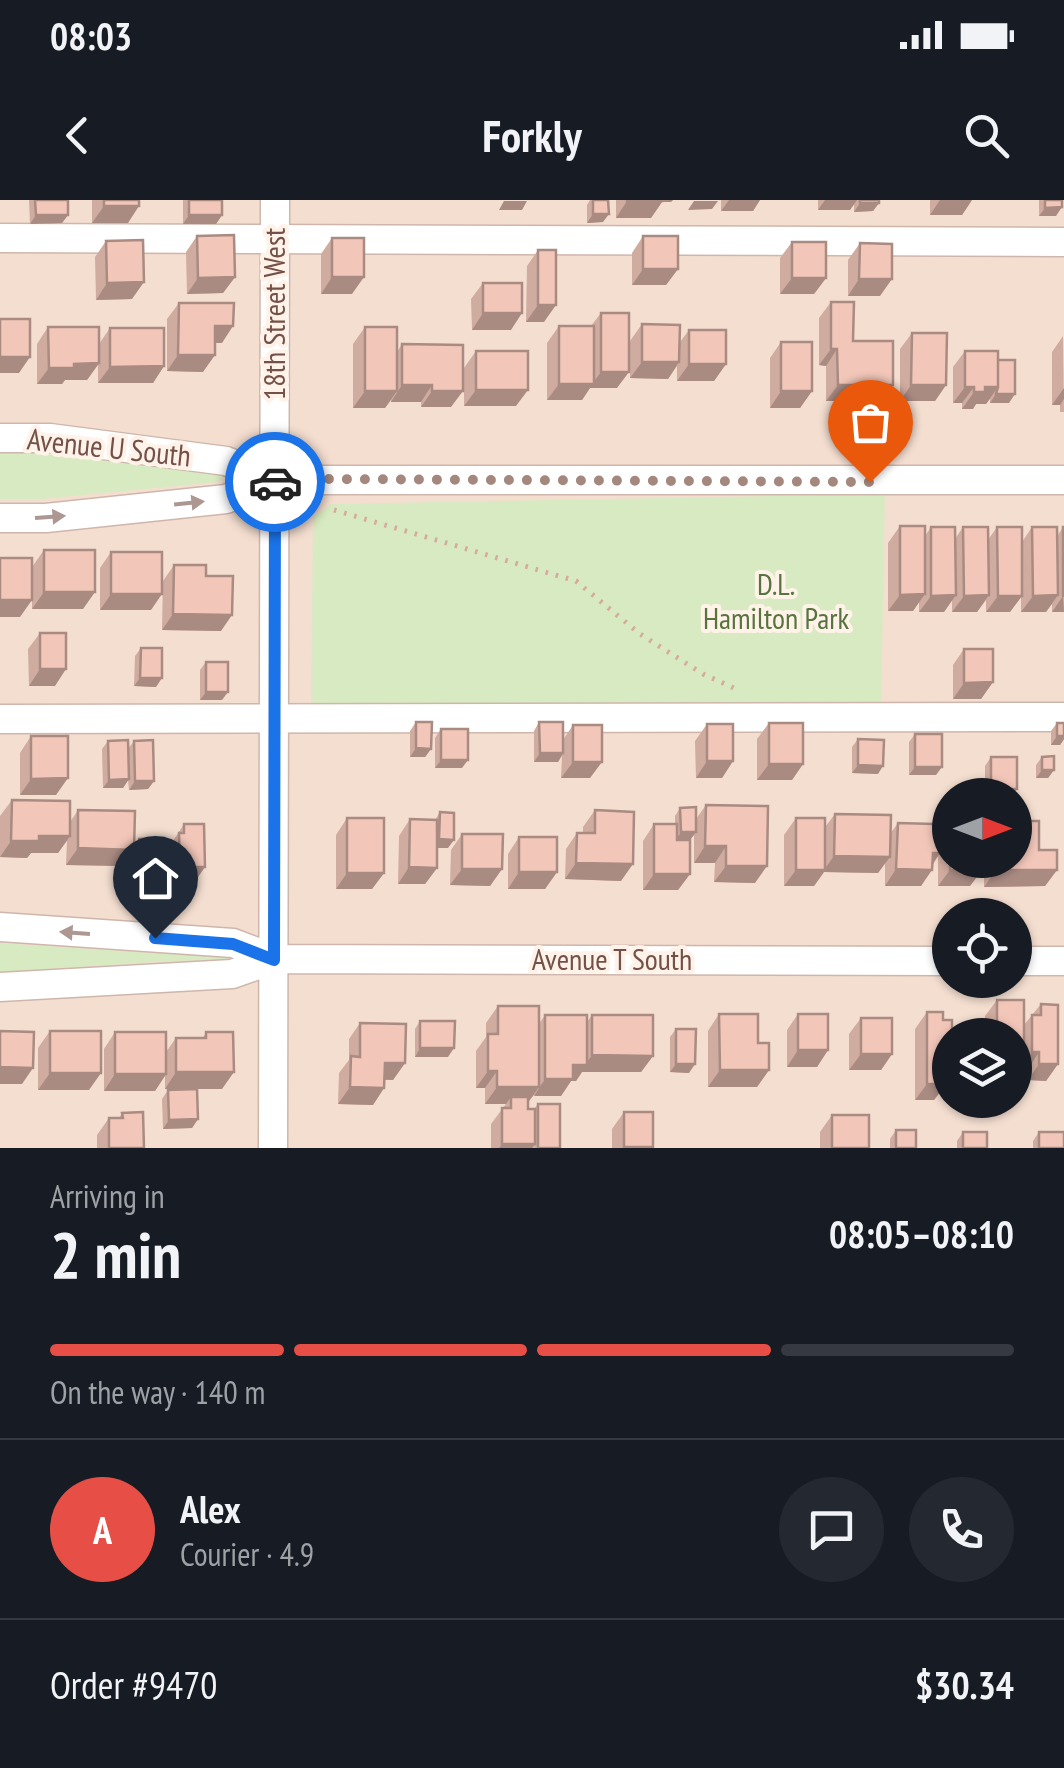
<!DOCTYPE html>
<meta charset="utf-8">
<style>
:root{--surface:#171b24;--page:#242831;--text:#f1f3f6;--muted:#9ea1a6;--line:#363941;--accent:#e74f46}
body{margin:0;font-family:"PT Sans Narrow",sans-serif;background:var(--page);color:var(--text);height:100vh;display:flex;flex-direction:column;font-size:38px;white-space:nowrap}
*{box-sizing:border-box;margin:0}
p{font-size:32px;color:var(--muted)}
.icon{flex:none;width:55px;height:55px;fill:none;stroke:currentColor;stroke-width:2;stroke-linecap:round;stroke-linejoin:round}
.map{position:relative;height:948px;overflow:hidden}
.side{display:flex;flex-direction:column;background:var(--surface);flex:1}
.side>*{flex:none}
.needle{width:65px;rotate:90deg}
.fabs{position:absolute;left:932px;top:578px;display:grid;gap:20px}
.fabs a{display:grid;place-items:center;width:100px;height:100px;border-radius:50%;background:var(--surface);box-shadow:0 2px 8px #0004;font-size:50px}
.pin{position:absolute;display:grid;place-items:center;width:85px;height:85px;color:#fff;margin:-102px -42px;border-radius:50% 50% 50% 0;rotate:-45deg;box-shadow:0 0 10px #0007}
.pin .icon{rotate:45deg}
.courier{position:absolute;display:grid;place-items:center;width:100px;height:100px;margin:-50px;border:8px solid #1a73e8;border-radius:50%;background:#fff;color:#222;box-shadow:0 2px 12px #0007}
.summary em{font-style:normal;font-weight:600}
.summary div{display:flex;flex-direction:column-reverse}
.summary{display:flex;align-items:center;justify-content:space-between;height:170px;padding:0 50px}
h1{font-size:65px;font-weight:600;line-height:75px}
.bar{display:grid;grid-template-columns:repeat(4,1fr);gap:15px 10px;align-content:center;height:120px;padding:0 50px}
.bar i{height:12px;border-radius:8px;background:var(--line)}
.bar .current{background:var(--accent)}
.bar p{grid-column:span 4}
.line{display:flex;align-items:center;gap:25px;padding:0 50px;border-top:2px solid var(--line)}
.line div{flex:1}
.round{display:grid;place-items:center;flex:none;width:105px;height:105px;border-radius:52px;background:var(--page)}
.status{display:flex;justify-content:space-between;align-items:center;height:70px;padding:0 50px;background:var(--surface);direction:ltr}
.status svg{height:28px;fill:currentColor}
header{display:flex;justify-content:space-between;align-items:center;height:130px;padding:0 50px;background:var(--surface);font-size:45px;font-weight:600}
.map>svg:first-child{display:block}
.residential{fill:#f4ded0;fill-rule:evenodd}
.green{fill:#d8eac1}
.lines{fill:none;stroke-linecap:round;stroke-linejoin:round}
.minor-casing{stroke:#cfb6ac;stroke-width:31}
.path{stroke:#d6aa9d;stroke-width:5;stroke-dasharray:2.5 8;stroke-linecap:butt}
.minor{stroke:#fff;stroke-width:28}
.wall{fill:#d0ab9f}
.shaded-wall{fill:#a98b82}
.building{fill:#f2c7b9;stroke:#a98b82;stroke-width:2.5}
.oneway{fill:#ac9791}
.done{stroke:#a4887e;stroke-width:10;stroke-dasharray:0 18}
.route{stroke:#1a73e8;stroke-width:12}
.labels{text-anchor:middle;stroke-width:8;stroke-linejoin:round;paint-order:stroke}
.street-label{font-size:30px;fill:#745148;stroke:#fff2e8}
.park-label{font-size:30px;fill:#57743e;stroke:#fff2e8}
</style>
<div class="status"><b>08:03</b><svg viewBox="0 0 49 12"><path d="M0 12V9h3v3zM5 12V6h3v6zM10 12V3h3v9zM15 12V0h3v12zM26 1h20v11H26zM47 4h2v5h-2z"/></svg></div>
<header><svg class="icon" aria-label="back" viewBox="0 0 24 24"><path d="M15 5l-7 7 7 7"/></svg>Forkly<svg class="icon" aria-label="search" viewBox="0 0 24 24"><circle cx="10" cy="10" r="6"/><path d="M15 15l6 6"/></svg></header>
<div class="map">
<svg width="1064" height="948" viewBox="0 0 1064 948">
<rect width="100%" height="100%" fill="#fceee2"/>
<path class="residential" d="M0,0H1064V948H0ZM950,595H1015V660H950ZM950,715H1015V780H950ZM950,835H1015V900H950Z"/>
<path class="green" d="M0,253H36L218,271L222,274V279L218,282L41,299H0Z
M885,294L881,507H311L313,317L332,304Z
M0,743L168,754L228,755L229,758L228,760L169,761L0,772Z"/>
<g class="lines">
<defs>
<path id="minor" d="M0,38L1064,42
M0,238H50L226,261L275,280
M0,318H46L226,299L275,280H1064
M0,519L1064,517
M0,727L233,743L275,759
M1015,761H1064
M0,787L232,774L275,759L950,761
M273,948L275,0"/>
</defs>
<use href="#minor" class="minor-casing"/>
<path class="path" d="M334,310L576,381L640,434L703,474L734,488"/>
<use href="#minor" class="minor"/>
</g>
<path class="wall" d="M29,0H68V15L62,23L30,24Z
M92,0H139L128,23H92Z
M183,0H222V15L216,24H183Z
M590,0H608L603,22L587,23V5Z
M616,0H673L671,2H662L651,18H616Z
M721,0H760L753,11H721Z
M818,0H879V3L873,11L854,12V4L850,10H818Z
M930,0H972L962,15H930Z
M1039,0H1062L1056,16H1039Z
M197,36L235,77L223,93L187,94L186,52Z
M643,36L678,69L666,85H632V53Z
M332,38L352,94H321V54Z
M106,41L132,99L96,100L95,57Z
M792,42L826,78L814,94H780V58Z
M860,43L880,96H848V60Z
M538,50L544,122H526L527,66Z
M483,83L511,130H472L471,99Z
M831,102L853,141L893,185L881,201H826V166L819,165V118Z
M179,103L222,143H215L203,172L167,171V119Z
M601,113L617,188H590L582,200H547V143L559,126H591Z
M642,124L680,142L689,130L726,164L714,181H677V166L668,179L630,178V141Z
M48,127L99,144L110,128L164,166L153,183H98V165L87,180H65L62,184H37V144Z
M365,127L397,152L402,144L451,207H421V202H391V200L385,208H353V144Z
M912,133L946,185L935,201H900V149Z
M1063,136L1064,212H1060V205H1052V152Z
M781,142L812,191L800,208H770V158Z
M476,151L516,206H464V168Z
M965,151L998,160L1009,203H990V199L986,204H976L973,209H962V203H953V167Z
M900,326L925,336L931,327L955,339L963,327L988,340L997,327L1022,342L1032,327L1058,335L1063,327L1064,412H1052V404L1046,412H1021V397L1010,412H986V400L977,412H952V400L944,412H919V402L913,411H888V343Z
M44,350L83,409H32V367Z
M111,352L151,410H100V368Z
M174,365L206,376L221,431L162,430L163,381Z
M40,433L55,486H29L28,449Z
M141,448L156,487L134,486L135,456Z
M964,449L993,482L981,499H953V465Z
M206,462L222,500H200V470Z
M416,522L431,549L425,557H410V531Z
M539,522L563,540L573,525L590,578H561L562,556L558,562H534V531Z
M769,523L803,564L792,580H757V539Z
M1057,523H1064V539L1060,545H1051V531Z
M707,524L733,561L722,578H696L695,541Z
M441,529L462,568H435V538Z
M915,534L936,575H909V542Z
M31,536L56,595H20V553Z
M858,539L878,574L852,573V547Z
M108,541L128,549L134,541L154,581L148,589L129,590L128,580L123,588H103L102,549Z
M991,557L1017,589L1013,595H985V566Z
M1042,557L1054,570L1048,578H1036V565Z
M12,600L70,622L78,610L135,645L139,639L158,681H133V652L123,666L66,665L67,641L58,653H31L27,658L0,657V616Z
M706,605L755,683L714,682L715,663H694V635L690,640V674L678,690H643V641L654,624H675V616L680,608L696,619Z
M950,608L982,670L970,686H938V656L921,686H885V663L878,673L824,672L814,686H784V635L796,618L825,627L835,614L890,634L898,623L938,635V625Z
M595,610L621,681L565,679L566,649L577,633H583V627Z
M440,612L448,648H437V668L425,684H398L399,636L410,619L435,620Z
M347,618L384,673L372,689H336V635Z
M1016,621L1057,670L1045,686L984,687V660H1015Z
M184,624L205,667L193,684H168L167,650Z
M462,634L502,669L490,686L450,685L451,650Z
M519,637L557,672L545,689H508V654Z
M997,800L1024,825L1041,804L1058,864L1046,881L1028,880V869H1020V849L1015,856V835H985V816Z
M498,806L539,824L545,815L587,822L592,815L653,856L641,872H582L576,881H571L561,896L534,895L528,902V909H534L538,904L560,948H491V924L506,904H485V888H476V851L486,837V823Z
M927,812L946,865V884L934,900H915V829Z
M719,814L758,843L769,870L757,887H708V831Z
M798,814L828,850L817,867H787V830Z
M861,818L892,854L881,870H849V834Z
M420,821L448,857H415V829Z
M360,823L405,863L393,880H385L384,888L373,905L338,904L339,873L349,860V839Z
M676,829L689,873L670,872V837Z
M50,831L89,890H38V848Z
M115,832L166,852L176,838H203L206,832L222,889H165V876L155,891H104V849Z
M168,890L198,919L192,928L163,929L162,899Z
M624,912L652,948H612V929Z
M122,913L144,948H97V935L109,918H119Z
M832,915L869,948H820V932Z
M896,930L916,948H890V939Z
M963,932L987,948H957V941Z
M1039,932L1064,948H1033V941Z"/>
<path class="shaded-wall" d="M673,0L671,2H662L651,18H616L627,1Z
M729,0H760L753,11H721Z
M825,0H857L850,10H818Z
M940,0H972L962,15H930Z
M504,1H527L522,10H499Z
M694,1H718L712,9L688,10Z
M860,3H879L873,11L854,12Z
M104,6H139L128,23H92Z
M1062,7L1056,16H1039L1045,8Z
M593,14H609L603,22L587,23Z
M36,15H68L62,23L30,24Z
M189,15H222L216,24H183Z
M643,69H678L666,85H632Z
M235,77L223,93L187,94L198,78Z
M332,77H364L352,94H321Z
M792,78H826L814,94H780Z
M859,79H892L880,96H848Z
M144,82L132,99L96,100L107,83Z
M538,105H556L544,122H526Z
M483,113H522L511,130H472Z
M215,126H233L222,143H203Z
M831,149H837L826,166L819,165Z
M178,155H215L203,172L167,171Z
M0,157H30L19,173H0Z
M642,162H679L668,179L630,178Z
M99,163L87,180H65L62,184H37L49,168L74,164Z
M689,164H726L714,181H677Z
M164,166L153,183H98L110,167Z
M601,172H629L617,188H590L582,200H547L559,184H592Z
M402,185H432L421,202H391Z
M838,185H893L881,201H826Z
M911,185H946L935,201H900Z
M965,187H974L962,203H953Z
M985,187H998L986,204H976L973,209H962L974,192Z
M1064,188V199L1060,205H1052Z
M476,190H528L516,206H464Z
M365,191H397L385,208H353Z
M432,191H463L451,207H421Z
M781,191H812L800,208H770Z
M996,194H1015L1009,203H990Z
M44,392H95L83,409H32Z
M111,394H162L151,410H100Z
M925,394L913,411H888L900,395Z
M956,395L944,412H919L931,396Z
M989,395L977,412H952L964,396Z
M1058,395L1046,412H1021L1033,396Z
M998,396H1022L1010,412H986Z
M1063,396L1064,412H1052Z
M0,400H32L20,417H0Z
M173,414L232,415L221,431L162,430Z
M40,469H66L55,486H29Z
M140,478H162L156,487L134,486Z
M993,482L981,499H953L964,483Z
M206,492H228L222,500H200Z
M1057,536H1064V539L1060,545H1051Z
M416,548L431,549L425,557H410Z
M540,553H563L558,562H534Z
M441,560H468L462,568H435Z
M707,561H733L722,578H696Z
M573,562H602L590,578H561Z
M769,564H803L792,580H757Z
M858,565L883,566L878,574L852,573Z
M915,567H942L936,575H909Z
M1042,570H1054L1048,578H1036Z
M68,578L56,595H20L31,579Z
M129,579L123,588H103L109,580Z
M135,581H154L148,589L129,590Z
M991,589H1017L1013,595H987Z
M681,632H696L690,640L675,641Z
M39,636H70L58,653H31L27,658L0,657L11,641Z
M439,639L454,640L448,648H433Z
M705,646H726L715,663H694Z
M78,648L134,650L123,666L66,665Z
M933,653H940L929,669Z
M834,656L890,657L878,673L824,672L814,686H784L796,670H824Z
M576,663L633,664L621,681L565,679Z
M726,666H767L755,683L714,682Z
M180,667H205L193,684H168Z
M409,667L437,668L425,684H398Z
M462,669H502L490,686L450,685Z
M896,669L932,670L921,686H885Z
M950,670H982L970,686H938Z
M996,670H1057L1045,686L984,687Z
M164,672L158,681H133L139,673Z
M519,672H557L545,689H508Z
M347,673H384L372,689H336Z
M654,674H690L678,690H643Z
M1015,842H1024L1015,856Z
M420,848H454L448,857H415Z
M798,850H828L817,867H787Z
M1032,852H1039L1028,869H1020Z
M861,854H892L881,870H849Z
M592,855L653,856L641,872H582L576,881H571L561,896H534L545,879L573,865H585Z
M385,863H405L393,880L373,879Z
M676,864H695L689,873L670,872Z
M1039,864H1058L1046,881L1028,880Z
M0,867L33,868L22,884H0Z
M720,870H769L757,887H708Z
M488,871H497L485,888H476Z
M176,872H234L222,889H165Z
M50,873H101L89,890H38Z
M115,874H166L155,891H104Z
M927,884H946L934,900H915Z
M350,887L384,888L373,905L338,904Z
M497,887H539L527,904L511,897L506,904H485Z
M198,919L192,928L163,929L169,920Z
M502,944H535L532,948H499Z"/>
<path class="building" d="M35,0H68V15H36Z
M104,0H139V6H104Z
M189,0H222V15H189Z
M593,0H608L609,14H593Z
M627,0H662V1H627Z
M860,0H879V3H860Z
M1045,0H1062V7L1045,8Z
M234,35L235,77L198,78L197,36Z
M643,36H678V69H643Z
M332,38H364V77H332Z
M143,40L144,82L107,83L106,41Z
M792,42H826V78H792Z
M860,43L892,44V79H859Z
M538,50H556V105H538Z
M483,83H522V113H483Z
M831,102H854L853,141H893V185H838L837,149H831Z
M179,103H234L233,126H215V155H178Z
M601,113H629V172H601Z
M0,119H30V157H0Z
M642,124L680,125L679,162H642Z
M559,126H594V184H559Z
M48,127H99V163L74,164V168H49Z
M365,127H397V191H365Z
M110,128H164V166L110,167Z
M689,130H726V164H689Z
M912,133H947L946,185H911Z
M781,142H812V191H781Z
M402,144L463,145V191H432V185H402Z
M476,151H528V190H476Z
M965,151H998V187H985V192H974V187H965Z
M998,160H1015V194H996L998,187Z
M900,326H925V394L900,395Z
M931,327H955L956,395L931,396Z
M963,327H988L989,395L964,396Z
M997,327H1022V396H998Z
M1032,327H1057L1058,395L1033,396Z
M1063,327H1064V396H1063Z
M44,350H95V392H44Z
M111,352H162V394H111Z
M0,358H32V400H0Z
M174,365H206V376H233L232,415L173,414Z
M40,433H66V469H40Z
M141,448H162V478H140Z
M964,449H993V482L964,483Z
M206,462H228V492H206Z
M416,522H432L431,549L416,548Z
M539,522H563V553H540Z
M769,523H803V564H769Z
M1057,523H1064V536H1057Z
M707,524H733V561H707Z
M573,525H602V562H573Z
M441,529H468V560H441Z
M915,534H942V567H915Z
M31,536H68V578L31,579Z
M858,539L884,540L883,566L858,565Z
M128,540L129,579L109,580L108,541Z
M153,540L154,581H135L134,541Z
M1054,556V570H1042V557Z
M991,557H1017V589H991Z
M12,600L70,601V636H39V641H11Z
M706,605L768,606L767,666H726V646H705Z
M696,607V632H681L680,608Z
M78,610L135,611L134,650L78,648Z
M595,610L634,612L633,664L576,663L577,633H595Z
M440,612L454,613V640L439,639Z
M835,614L891,615L890,657L834,656Z
M347,618H384V673H347Z
M796,618H825V670H796Z
M410,619L437,620V668L409,667Z
M1016,621H1039V650H1057V670H996V660H1015Z
M898,623L934,624V635H941L940,653H933L932,670L896,669Z
M184,624H204L205,667H180L179,633H184Z
M654,624H677V640H690V674H654Z
M462,634H503L502,669H462Z
M519,637H557V672H519Z
M164,638V672L139,673V639Z
M950,660H982V670H950Z
M997,800H1024V842H1015V835H997Z
M1041,804L1058,805V864H1039V852H1032V815H1041Z
M498,806H539V887H497V871H488V834H498Z
M927,812H943V820H952V835H950V856H946V884H927Z
M719,814H758V843H769V870H720Z
M798,814H828V850H798Z
M545,815H587V865H573V879H545Z
M592,815H653V856L592,855Z
M861,818H892V854H861Z
M420,821H455L454,848H420Z
M360,823L406,824L405,863H385L384,888L350,887L351,856L360,857Z
M676,829H696L695,864H676Z
M0,831L34,832L33,868L0,867Z
M50,831H101V873H50Z
M115,832H166V874H115Z
M206,832H233L234,872H176V838H206Z
M197,889L198,919L169,920L168,890Z
M511,897H528V909H535V944H502V908H511Z
M538,904H560V948H538Z
M143,912L144,948H109V918H123L122,913Z
M624,912H653V947H624Z
M832,915H869V948H832Z
M896,930H916V948H896Z
M963,932H987V948H963Z
M1039,932H1064V948H1039Z"/>
<defs><path id="oneway-solid" d="M-6-.8H1V-3.2L6.5 0L1 3.2V.8H-6Z" transform="scale(2.5)"/></defs>
<g class="oneway">
<use href="#oneway-solid" transform="translate(189 303) rotate(-6)"/>
<use href="#oneway-solid" transform="translate(50 317) rotate(-4)"/>
<use href="#oneway-solid" transform="translate(75 733) rotate(-176)"/>
</g>
<g class="lines">
<path class="done" d="M275,282L322,279L870,282"/>
<path class="route" d="M155,738L233,744L274,760L275,282"/>
</g>
<g class="labels">
<g class="street-label">
<text transform="translate(275 114) rotate(-90)" y="10">18th Street West</text>
<text transform="translate(109 248) rotate(6)" y="10">Avenue U South</text>
<text x="612" y="770">Avenue T South</text>
</g>
<g class="park-label">
<text x="776" y="395">D.L.<tspan x="776" dy="34">Hamilton Park</tspan></text>
</g>
</g>
</svg>
<div class="fabs">
<a><svg class="needle" viewBox="-14 -14 28 28"><path d="M0-13l5 13h-10z" fill="#e53935"/><path d="M0 13l5-13h-10z" fill="#9ea1a6"/></svg></a>
<a><svg class="icon" aria-label="locate" viewBox="0 0 24 24"><circle cx="12" cy="12" r="6"/><path d="M12 2v4M12 18v4M2 12h4M18 12h4"/></svg></a>
<a><svg class="icon" aria-label="layers" viewBox="0 0 24 24"><path d="M12 4l9 5-9 5-9-5zM3 14l9 5 9-5"/></svg></a>
</div>
<div class="pin" style="left:870px;top:282px;background:#ea580c"><svg class="icon" aria-label="bag" viewBox="0 0 24 24"><path d="M5 8h14l-1 12H6zM9 8a3 3 0 0 1 6 0"/></svg></div>
<div class="pin" style="left:155px;top:738px;background:#1f2937"><svg class="icon" aria-label="home" viewBox="0 0 24 24"><path d="M3 11l9-7 9 7M6 9v11h12V9"/></svg></div>
<div class="courier" style="left:275px;top:282px"><svg class="icon" aria-label="car" viewBox="0 0 24 24"><path d="M5 17H2v-5l4-1 3-4h7l3 4 3 1v5h-3M9 17h6M6 11h13"/><circle cx="7" cy="17" r="2"/><circle cx="17" cy="17" r="2"/></svg></div>
</div>
<section class="side">
<div class="summary"><div><h1>2 min</h1><p>Arriving in</p></div><em>08:05–08:10</em></div>
<div class="bar"><i class="current"></i><i class="current"></i><i class="current"></i><i></i><p>On the way · 140 m</p></div>
<div class="line" style="height:180px"><b class="round" style="background:var(--accent);color:#fff">A</b><div><b>Alex</b><p>Courier · 4.9</p></div><a class="round"><svg class="icon" aria-label="chat" viewBox="0 0 24 24"><path d="M4 5h16v11H9l-5 4z"/></svg></a><a class="round"><svg class="icon" aria-label="phone" viewBox="0 0 24 24"><path d="M5 4h4l2 5-3 2q2 4 5 5l2-3 5 2v4C11 20 4 13 5 4z"/></svg></a></div>
<div class="line" style="height:130px"><div>Order #9470</div><b>$30.34</b></div>
</section>
